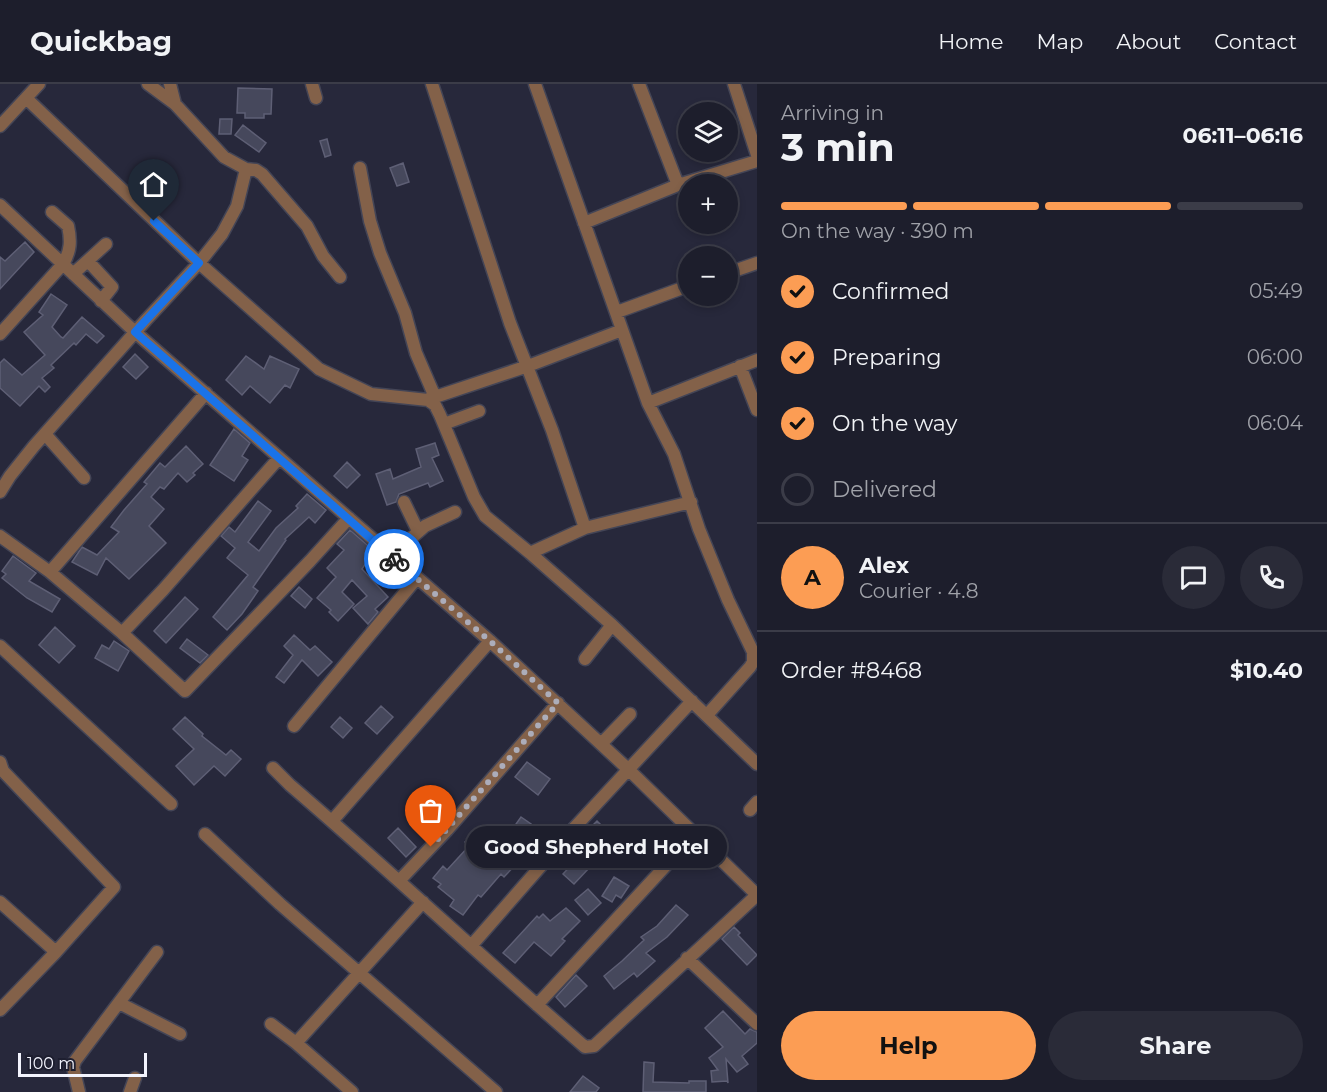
<!DOCTYPE html>
<meta charset="utf-8">
<style>
:root{--surface:#1d1e2c;--page:#2a2b38;--text:#f1f3f6;--muted:#a0a2a9;--line:#3b3c48;--accent:#fc9d54}
body{margin:0;font-family:Montserrat,sans-serif;background:var(--page);color:var(--text);height:100vh;display:flex;flex-direction:column;font-size:22px;white-space:nowrap}
*{box-sizing:border-box;margin:0}
p{font-size:20px;color:var(--muted)}
.icon{flex:none;width:33px;height:33px;fill:none;stroke:currentColor;stroke-width:2;stroke-linecap:round;stroke-linejoin:round}
.map{position:relative;flex:1;overflow:hidden}
.drawer{display:flex;flex-direction:column;background:var(--surface);width:570px}
.drawer>*{flex:none}
.tools{position:absolute;left:678px;top:18px;display:grid;gap:12px}
.tools a{display:grid;place-items:center;width:60px;height:60px;border-radius:50%;background:var(--surface);box-shadow:0 3px 9px #0003,0 0 0 2px var(--line);font-size:30px}
.scale{position:absolute;left:18px;bottom:15px;width:129px;box-sizing:border-box;padding-left:6px;border:3px solid #f3f4fe;border-top:0;font-size:16px;line-height:21px;white-space:nowrap;color:#f3f4fe;-webkit-text-stroke:4px #1e1f30;paint-order:stroke}
.pin{position:absolute;display:grid;place-items:center;width:51px;height:51px;color:#fff;margin:-62px -26px;border-radius:50% 50% 50% 0;rotate:-45deg;box-shadow:0 0 6px #0007}
.pin .icon{rotate:45deg}
.courier{position:absolute;display:grid;place-items:center;width:60px;height:60px;margin:-30px;border:4px solid #1a73e8;border-radius:50%;background:#fff;color:#222;box-shadow:0 2px 8px #0007}
.bubble{position:absolute;height:42px;border-radius:21px;background:var(--surface);box-shadow:0 3px 9px #0003,0 0 0 2px var(--line);font-size:20px;font-weight:700;line-height:42px;text-align:center}
.headline em{font-style:normal;font-weight:700}
.headline div{display:flex;flex-direction:column-reverse}
.headline{display:flex;align-items:center;justify-content:space-between;height:102px;padding:0 24px}
h1{font-size:39px;font-weight:700;line-height:45px}
.bar{display:grid;grid-template-columns:repeat(4,1fr);gap:9px 6px;align-content:center;height:72px;padding:0 24px}
.bar i{height:8px;border-radius:4px;background:var(--line)}
.bar .active{background:var(--accent)}
.bar p{grid-column:span 4}
.line{display:flex;align-items:center;gap:15px;padding:0 24px;border-top:2px solid var(--line)}
.line div{flex:1}
.round{display:grid;place-items:center;flex:none;width:63px;height:63px;border-radius:32px;background:var(--page)}
ol{padding:0 24px;list-style:none}
li{display:flex;align-items:center;gap:18px;height:66px}
li p{margin-inline-start:auto}
li .icon{padding:6px;border-radius:50%;background:var(--accent);color:#111;stroke-width:4}
li:last-child{color:var(--muted)}
li i{width:33px;height:33px;border:3px solid var(--line);border-radius:50%}
.action{display:flex;gap:12px;margin-top:auto;padding:12px 24px}
.action a{flex:1;height:69px;border-radius:36px;background:var(--accent);color:#111;font-size:24px;font-weight:700;line-height:69px;text-align:center}
.action a+a{background:var(--page);color:var(--text)}
header{display:flex;align-items:center;gap:36px;box-sizing:border-box;height:84px;padding:0 30px;background:var(--surface);border-bottom:2px solid var(--line)}
header strong{font-size:28px}
nav{display:flex;gap:33px;margin-inline-start:auto;font-size:21px}
main{display:flex;flex:1;min-height:0}
.map>svg:first-child{display:block}
.building{fill:#46485c;stroke:#5e5f75;stroke-width:1.5}
.lines{fill:none;stroke-linecap:round;stroke-linejoin:round}
.minor-casing{stroke:#444556;stroke-width:15}
.minor{stroke:#836149;stroke-width:12}
.done{stroke:#acadba;stroke-width:6;stroke-dasharray:0 10.8}
.route{stroke:#1a73e8;stroke-width:8}
</style>
<header>
<strong>Quickbag</strong>
<nav><a>Home</a><a>Map</a><a>About</a><a>Contact</a></nav>
</header>
<main>
<div class="map">
<svg width="757" height="1008" viewBox="0 0 757 1008">
<rect width="100%" height="100%" fill="#27283b"/>
<path class="building" d="M238,4L272,5L271,30H264V34H245V29H237Z
M220,35H232L231,50H219Z
M243,41L266,59L259,68L235,51Z
M327,55L331,71L325,73L320,57Z
M403,79L409,98L397,102L390,84Z
M164,80L173,89L150,110L141,101Z
M25,158L34,168L0,205V173L5,177Z
M51,210L67,221L52,243L61,253L63,254L82,233L104,252L97,259L86,250L76,261L74,259L51,281L54,284L42,294L50,303L45,308L39,302L20,322L0,304V279L4,275L22,291L45,271L24,248L43,231L39,228Z
M135,270L148,283L136,295L123,283Z
M246,272L264,285L270,272L299,285L290,304L285,301L270,319L250,302L242,311L226,296Z
M234,345L250,359L242,372L248,376L234,397L210,381Z
M435,359L439,371L432,374L443,397L430,403L428,399L399,410L396,418L387,421L376,390L390,385L393,395L421,383L416,365Z
M186,362L203,380L193,389L195,391L187,398L178,389L164,405L160,403L151,413L164,425L149,442L166,459L129,495L106,474L97,491L72,478L82,463L97,471L119,448L111,443L124,426L147,400L144,398L160,379L165,383Z
M347,378L360,391L347,404L334,392Z
M307,410L326,426L315,439L309,433L285,455L286,456L253,503L258,507L242,530L227,546L213,533L248,491L227,474L235,464L221,452L229,443L235,448L258,417L271,427L248,458L259,467L276,444L298,424L296,422Z
M350,446L374,467L362,485L388,513L375,525L378,528L368,540L353,524L367,512L352,496L342,508L354,520L338,537L329,528L331,526L317,514L336,493L327,484L344,466L337,460Z
M13,472L36,489L29,497L60,515L52,528L27,514L2,494L6,490L2,487Z
M299,503L312,515L305,524L291,512Z
M185,513L198,525L166,559L154,547Z
M55,543L75,562L59,579L39,561Z
M294,551L310,566L315,562L332,578L318,592L302,576L284,599L276,593L293,571L284,562Z
M187,555L208,571L200,579L180,564Z
M114,557L129,567L118,587L95,574L102,561L109,565Z
M381,622L393,633L377,650L365,639Z
M185,633L203,650L202,652L226,671L231,666L241,675L225,692L214,682L194,701L176,682L194,665L173,645Z
M340,633L352,644L343,654L331,643Z
M527,678L550,695L538,711L515,693Z
M521,733L531,740L510,770L518,778L504,793L501,790L481,813L478,811L463,831L450,822L454,816L438,803L441,800L433,794L443,782L447,786L469,762L465,758L481,742L501,761Z
M597,737L605,745L602,747L611,755L598,768L581,753Z
M398,744L416,763L406,773L388,754Z
M579,773L590,783L574,800L563,790Z
M614,793L629,802L621,814L616,811L612,818L602,812Z
M588,805L601,819L588,831L575,816Z
M676,821L688,831L667,853L646,869L655,877L637,893L634,889L614,905L604,892L622,877L644,856L641,853L657,842Z
M566,824L580,837L562,855L565,857L551,872L534,858L515,879L503,869L537,832L539,834L543,830L550,837Z
M734,843L740,849L738,851L757,871L747,881L722,855Z
M576,891L587,902L565,923L556,913Z
M723,927L745,950L750,945L757,948V959L742,972L748,980L737,988L726,975L728,999L727,997L712,998L711,987L718,986L709,974L723,963L705,944Z
M644,978L654,979L653,998L689,999V997H706V1008H643Z
M583,992L599,1004L596,1008H570Z"/>
<g class="lines">
<defs>
<path id="minor" d="M170,0L175,20
M312,0L316,14
M432,0L510,239L552,346L585,444L530,469
M535,0L648,319L674,370L699,445L728,516L753,568V578L750,583L707,631
M639,0L678,101
M734,0L757,71
M26,14L199,179L319,285L371,310L428,316L435,321L440,331L474,413L485,432L530,469L612,541L757,680
M0,42L39,0
M360,84L370,137L380,169L405,229L416,269L435,313
M246,85L256,86L262,90L307,142L323,172L340,193
M0,121L135,248L490,557L629,686L757,811
M584,139L678,101L757,77
M88,177L112,203L101,217
M728,189L757,179
M73,190L106,160
M617,228L688,202
M0,250L63,180C71,167 71,156 68,142L52,128
M740,282L757,326
M429,315L528,282L622,246
M648,319L757,276
M444,340L479,327
M45,350L84,394
M0,408L10,392L34,362L146,236L199,179L222,150L237,122L246,85L224,73L175,20L148,0
M404,418L418,447
M585,444L691,418
M0,452L50,488L122,549L185,607L310,477L349,434
M391,472L425,442L455,428
M50,488L206,309
M122,549L163,506L279,374
M0,562L171,720
M585,575L612,541
M294,642L417,494
M601,660L630,630
M0,678L3,687L114,803L56,868L0,926
M273,684L290,701C390,787 486,877 585,963L594,962L757,811
M750,726L757,718
M332,737L490,557
M205,750L280,820L496,1008
M399,797L447,746L558,619
M0,818L56,868
M471,862L575,743L692,617
M687,874L757,940
M119,919L180,950
M537,921L695,750
M271,940L296,959L352,1008
M296,959L423,818
M79,1008L73,983L75,977L157,868
M130,1008L135,994"/>
</defs>
<use href="#minor" class="minor-casing"/>
<use href="#minor" class="minor"/>
</g>
<g class="lines">
<path class="done" d="M394,475L490,557L558,619L431,763"/>
<path class="route" d="M154,137L199,179L135,248L394,475"/>
</g>
</svg>
<div class="tools">
<a><svg class="icon" aria-label="layers" viewBox="0 0 24 24"><path d="M12 4l9 5-9 5-9-5zM3 14l9 5 9-5"/></svg></a>
<a>+</a>
<a>−</a>
</div>
<div class="scale">100 m</div>
<div class="pin" style="left:431px;top:763px;background:#ea580c"><svg class="icon" aria-label="bag" viewBox="0 0 24 24"><path d="M5 8h14l-1 12H6zM9 8a3 3 0 0 1 6 0"/></svg></div>
<div class="pin" style="left:154px;top:137px;background:#1f2937"><svg class="icon" aria-label="home" viewBox="0 0 24 24"><path d="M3 11l9-7 9 7M6 9v11h12V9"/></svg></div>
<div class="courier" style="left:394px;top:475px"><svg class="icon" aria-label="bike" viewBox="0 0 24 24"><circle cx="6" cy="16" r="4"/><circle cx="18" cy="16" r="4"/><path d="M6 16l4-8h5l3 8M10 8l3 8H6M13 5h3"/></svg></div>
<div class="bubble" style="left:466px;top:742px;width:261px">Good Shepherd Hotel</div>
</div>
<section class="drawer">
<div class="headline"><div><h1>3 min</h1><p>Arriving in</p></div><em>06:11–06:16</em></div>
<div class="bar"><i class="active"></i><i class="active"></i><i class="active"></i><i></i><p>On the way · 390 m</p></div>
<ol>
<li><svg class="icon" aria-label="check" viewBox="0 0 24 24"><path d="M5 12l5 5 9-10"/></svg>Confirmed<p>05:49</p></li>
<li><svg class="icon" aria-label="check" viewBox="0 0 24 24"><path d="M5 12l5 5 9-10"/></svg>Preparing<p>06:00</p></li>
<li><svg class="icon" aria-label="check" viewBox="0 0 24 24"><path d="M5 12l5 5 9-10"/></svg>On the way<p>06:04</p></li>
<li><i></i>Delivered</li>
</ol>
<div class="line" style="height:108px"><b class="round" style="background:var(--accent);color:#111">A</b><div><b>Alex</b><p>Courier · 4.8</p></div><a class="round"><svg class="icon" aria-label="chat" viewBox="0 0 24 24"><path d="M4 5h16v11H9l-5 4z"/></svg></a><a class="round"><svg class="icon" aria-label="phone" viewBox="0 0 24 24"><path d="M5 4h4l2 5-3 2q2 4 5 5l2-3 5 2v4C11 20 4 13 5 4z"/></svg></a></div>
<div class="line" style="height:78px"><div>Order #8468</div><b>$10.40</b></div>
<div class="action"><a>Help</a><a>Share</a></div>
</section>
</main>
